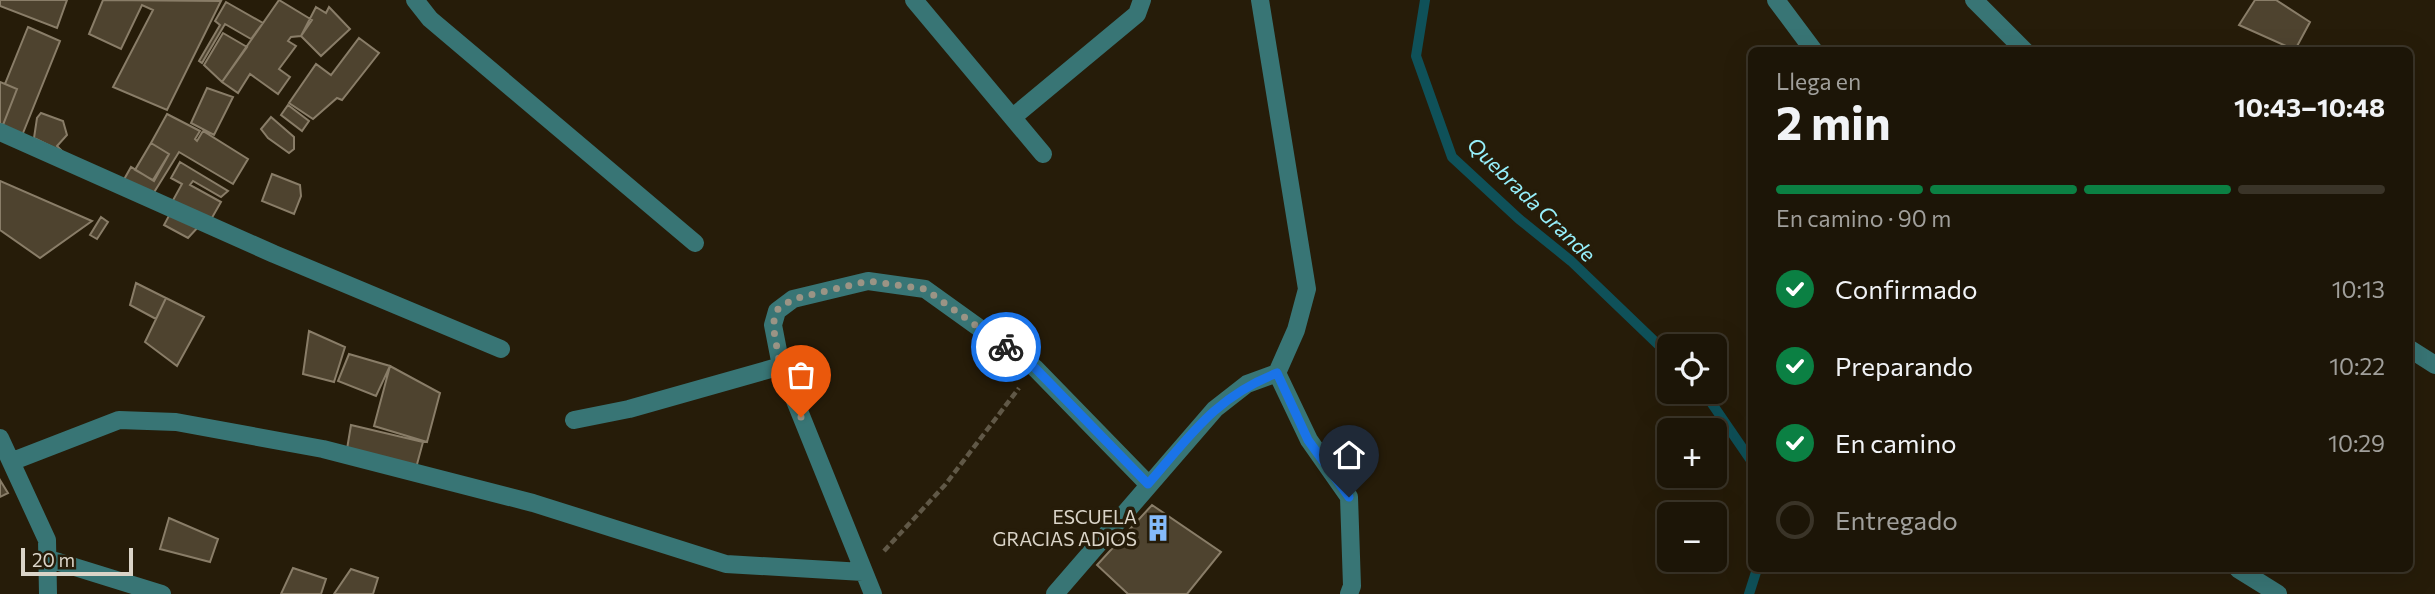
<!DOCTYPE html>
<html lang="es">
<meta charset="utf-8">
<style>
:root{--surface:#1c1507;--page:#251e11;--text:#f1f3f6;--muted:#a09f9b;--line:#3a3428;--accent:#0b8043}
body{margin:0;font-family:Commissioner,sans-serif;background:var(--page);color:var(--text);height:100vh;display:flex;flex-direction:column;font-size:26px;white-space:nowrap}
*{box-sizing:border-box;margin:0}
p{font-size:23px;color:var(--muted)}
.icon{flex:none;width:38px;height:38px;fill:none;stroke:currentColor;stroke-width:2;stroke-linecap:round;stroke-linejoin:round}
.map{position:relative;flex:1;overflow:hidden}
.details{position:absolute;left:1748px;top:47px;width:665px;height:525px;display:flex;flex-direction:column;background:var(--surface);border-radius:10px;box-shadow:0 7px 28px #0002,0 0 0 2px var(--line)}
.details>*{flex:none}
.controls{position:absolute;left:1657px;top:334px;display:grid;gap:14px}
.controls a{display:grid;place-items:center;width:70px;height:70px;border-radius:10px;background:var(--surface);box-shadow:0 7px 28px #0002,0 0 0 2px var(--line);font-size:35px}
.scale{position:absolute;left:21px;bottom:18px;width:112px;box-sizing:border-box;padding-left:7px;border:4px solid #dad4c8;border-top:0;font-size:19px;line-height:24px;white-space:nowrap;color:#dad4c8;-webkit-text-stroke:5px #261c09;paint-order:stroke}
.pin{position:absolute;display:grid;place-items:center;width:60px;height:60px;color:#fff;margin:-72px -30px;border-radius:50% 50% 50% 0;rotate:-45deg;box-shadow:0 0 7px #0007}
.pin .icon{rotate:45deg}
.courier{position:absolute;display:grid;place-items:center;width:70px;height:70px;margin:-35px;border:5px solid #1a73e8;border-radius:50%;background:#fff;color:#222;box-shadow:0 2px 9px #0007}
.summary em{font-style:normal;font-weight:700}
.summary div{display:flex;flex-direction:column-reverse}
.summary{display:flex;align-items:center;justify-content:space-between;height:119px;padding:0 28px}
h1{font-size:46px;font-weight:700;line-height:52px}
.bar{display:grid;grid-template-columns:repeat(4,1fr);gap:10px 7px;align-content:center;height:84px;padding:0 28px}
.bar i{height:9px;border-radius:5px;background:var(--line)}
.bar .active{background:var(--accent)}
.bar p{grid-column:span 4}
ol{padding:0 28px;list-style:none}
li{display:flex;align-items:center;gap:21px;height:77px}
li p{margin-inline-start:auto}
li .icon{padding:7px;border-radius:50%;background:var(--accent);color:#fff;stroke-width:4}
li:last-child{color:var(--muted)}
li i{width:38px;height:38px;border:4px solid var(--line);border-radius:50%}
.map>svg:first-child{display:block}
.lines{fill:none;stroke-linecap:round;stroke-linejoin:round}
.stream{stroke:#0f5159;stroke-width:10}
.building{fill:#4e432f;stroke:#897d68;stroke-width:2}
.path{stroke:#605847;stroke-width:4.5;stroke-dasharray:7 3.5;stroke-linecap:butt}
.minor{stroke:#387575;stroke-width:18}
.done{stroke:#9b9485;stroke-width:7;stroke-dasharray:0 12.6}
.route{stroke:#1a73e8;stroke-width:9}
.labels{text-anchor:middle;stroke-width:7;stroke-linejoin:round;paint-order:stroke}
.poi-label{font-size:19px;fill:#dad4c8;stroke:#261c09;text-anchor:end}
.water-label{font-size:21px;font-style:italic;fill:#96effb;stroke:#261c09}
</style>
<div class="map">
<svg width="2435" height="594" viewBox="0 0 2435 594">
<rect width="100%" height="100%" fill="#261c09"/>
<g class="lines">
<path class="stream" d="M1425,0L1416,56L1452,157L1519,219L1571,261L1670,356
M1704,392L1752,462
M1749,594L1757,569"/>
</g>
<path class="building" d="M0,0H67L57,28L0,6Z
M103,0L221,1L167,110L113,87L153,10L142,5L121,49L89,34Z
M279,0L312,20L301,36L291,37L288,41L296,46L279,69L290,77L278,94L250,74L238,93L222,82Z
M2255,0H2276L2310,22L2295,50L2239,25Z
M226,2L263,23L251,39L225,24L202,63L199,61L220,25L215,21Z
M316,7L326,13L329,7L350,29L321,56L301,36Z
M28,27L60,41L21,138L3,125L17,89L5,84Z
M223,33L247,47L222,82L204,65Z
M359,38L379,53L342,100L337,98L313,119L289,103L316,64L331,75Z
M0,82L17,89L3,125L0,124Z
M207,88L233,97L214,135L191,123Z
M288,105L309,121L302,131L281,115Z
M41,113L63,121L67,135L57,146L64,153L34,138L37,118Z
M167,114L200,131L195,139L197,141L203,131L248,159L233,184L179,152L153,194L122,183L131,167L154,181L169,154L151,143Z
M271,117L294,137V149L289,153L268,138L261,129Z
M151,143L169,154L153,180L135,170Z
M180,162L228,191L221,197L193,181L190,185L221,202L209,223L172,202L182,184L171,178Z
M272,174L300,185L301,196L294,214L262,201Z
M0,181L92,221L40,258L0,230Z
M172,210L200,225L188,238L164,225Z
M101,217L108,222L97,239L90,235Z
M136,283L166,298L156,319L130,305Z
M166,298L204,317L177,366L145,342Z
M309,331L345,347L334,382L303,374Z
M349,354L390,366L376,396L338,381Z
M390,366L440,393L427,442L374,426Z
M351,425L423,442L416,468L347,449Z
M0,480L8,493L0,497Z
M1152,505L1221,552L1187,594H1128L1097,565Z
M169,518L218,539L210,562L160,549Z
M293,568L326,579L321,594H281Z
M351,569L378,578L373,594H334Z"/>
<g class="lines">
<path class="path" d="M884,551L945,485L1019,388"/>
<path class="minor" d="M415,0L430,19L695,243
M914,0L1043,154
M1776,0L1814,51
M1974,0L2025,51
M1013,117L1137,14L1142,0
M0,132L274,254L501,349
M2410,349L2435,365
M1277,373L1309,440L1349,497L1352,586L1349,594
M574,420L629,409L781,366
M0,438L47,540L48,594
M13,461L119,420L176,422L323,449L533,503L726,564L863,572
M49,559L162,594
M2238,569L2278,594
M873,594L781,366L773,325L777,311L793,299L868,281L925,289L1035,368L1148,484
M1055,594L1215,409L1247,384L1277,373L1296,330L1307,289L1260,0"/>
</g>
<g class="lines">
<path class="done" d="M801,417L780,366L773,325L777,310L793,299L868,281L925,289L1006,347"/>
<path class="route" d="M1006,347L1035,368L1148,484C1190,436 1215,397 1277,373L1308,440L1349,497"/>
</g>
<defs>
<symbol id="building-bare" viewBox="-9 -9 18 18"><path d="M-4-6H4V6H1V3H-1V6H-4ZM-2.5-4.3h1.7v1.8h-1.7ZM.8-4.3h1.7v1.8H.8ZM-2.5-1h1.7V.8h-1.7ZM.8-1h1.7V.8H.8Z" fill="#85bbfb" stroke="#261c09" stroke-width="2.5" paint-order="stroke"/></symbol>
</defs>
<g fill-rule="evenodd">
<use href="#building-bare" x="1139" y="509" width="38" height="38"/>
</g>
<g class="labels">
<g class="poi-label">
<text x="1137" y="524">ESCUELA<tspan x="1137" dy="22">GRACIAS ADIOS</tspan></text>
</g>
<g class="water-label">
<text transform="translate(1531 200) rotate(44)" y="7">Quebrada Grande</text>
</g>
</g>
</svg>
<div class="controls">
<a><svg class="icon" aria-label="locate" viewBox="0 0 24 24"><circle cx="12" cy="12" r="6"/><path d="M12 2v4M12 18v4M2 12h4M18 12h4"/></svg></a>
<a>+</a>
<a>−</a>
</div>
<div class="scale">20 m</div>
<div class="pin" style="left:801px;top:417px;background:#ea580c"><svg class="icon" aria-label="bag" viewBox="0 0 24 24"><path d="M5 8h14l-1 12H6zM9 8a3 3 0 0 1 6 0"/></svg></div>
<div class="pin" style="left:1349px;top:497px;background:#1f2937"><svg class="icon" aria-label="home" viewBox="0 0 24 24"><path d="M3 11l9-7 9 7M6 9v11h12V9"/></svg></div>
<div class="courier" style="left:1006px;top:347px"><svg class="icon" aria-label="bike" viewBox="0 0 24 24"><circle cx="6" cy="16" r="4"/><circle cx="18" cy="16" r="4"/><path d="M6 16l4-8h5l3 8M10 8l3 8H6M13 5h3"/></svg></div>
<section class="details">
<div class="summary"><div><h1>2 min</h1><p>Llega en</p></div><em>10:43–10:48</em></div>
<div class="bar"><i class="active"></i><i class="active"></i><i class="active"></i><i></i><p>En camino · 90 m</p></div>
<ol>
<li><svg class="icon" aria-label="check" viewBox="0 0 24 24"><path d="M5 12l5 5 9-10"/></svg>Confirmado<p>10:13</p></li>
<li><svg class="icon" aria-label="check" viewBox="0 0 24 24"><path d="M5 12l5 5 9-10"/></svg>Preparando<p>10:22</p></li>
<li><svg class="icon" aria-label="check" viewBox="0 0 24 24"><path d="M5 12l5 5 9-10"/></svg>En camino<p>10:29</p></li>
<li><i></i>Entregado</li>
</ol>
</section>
</div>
